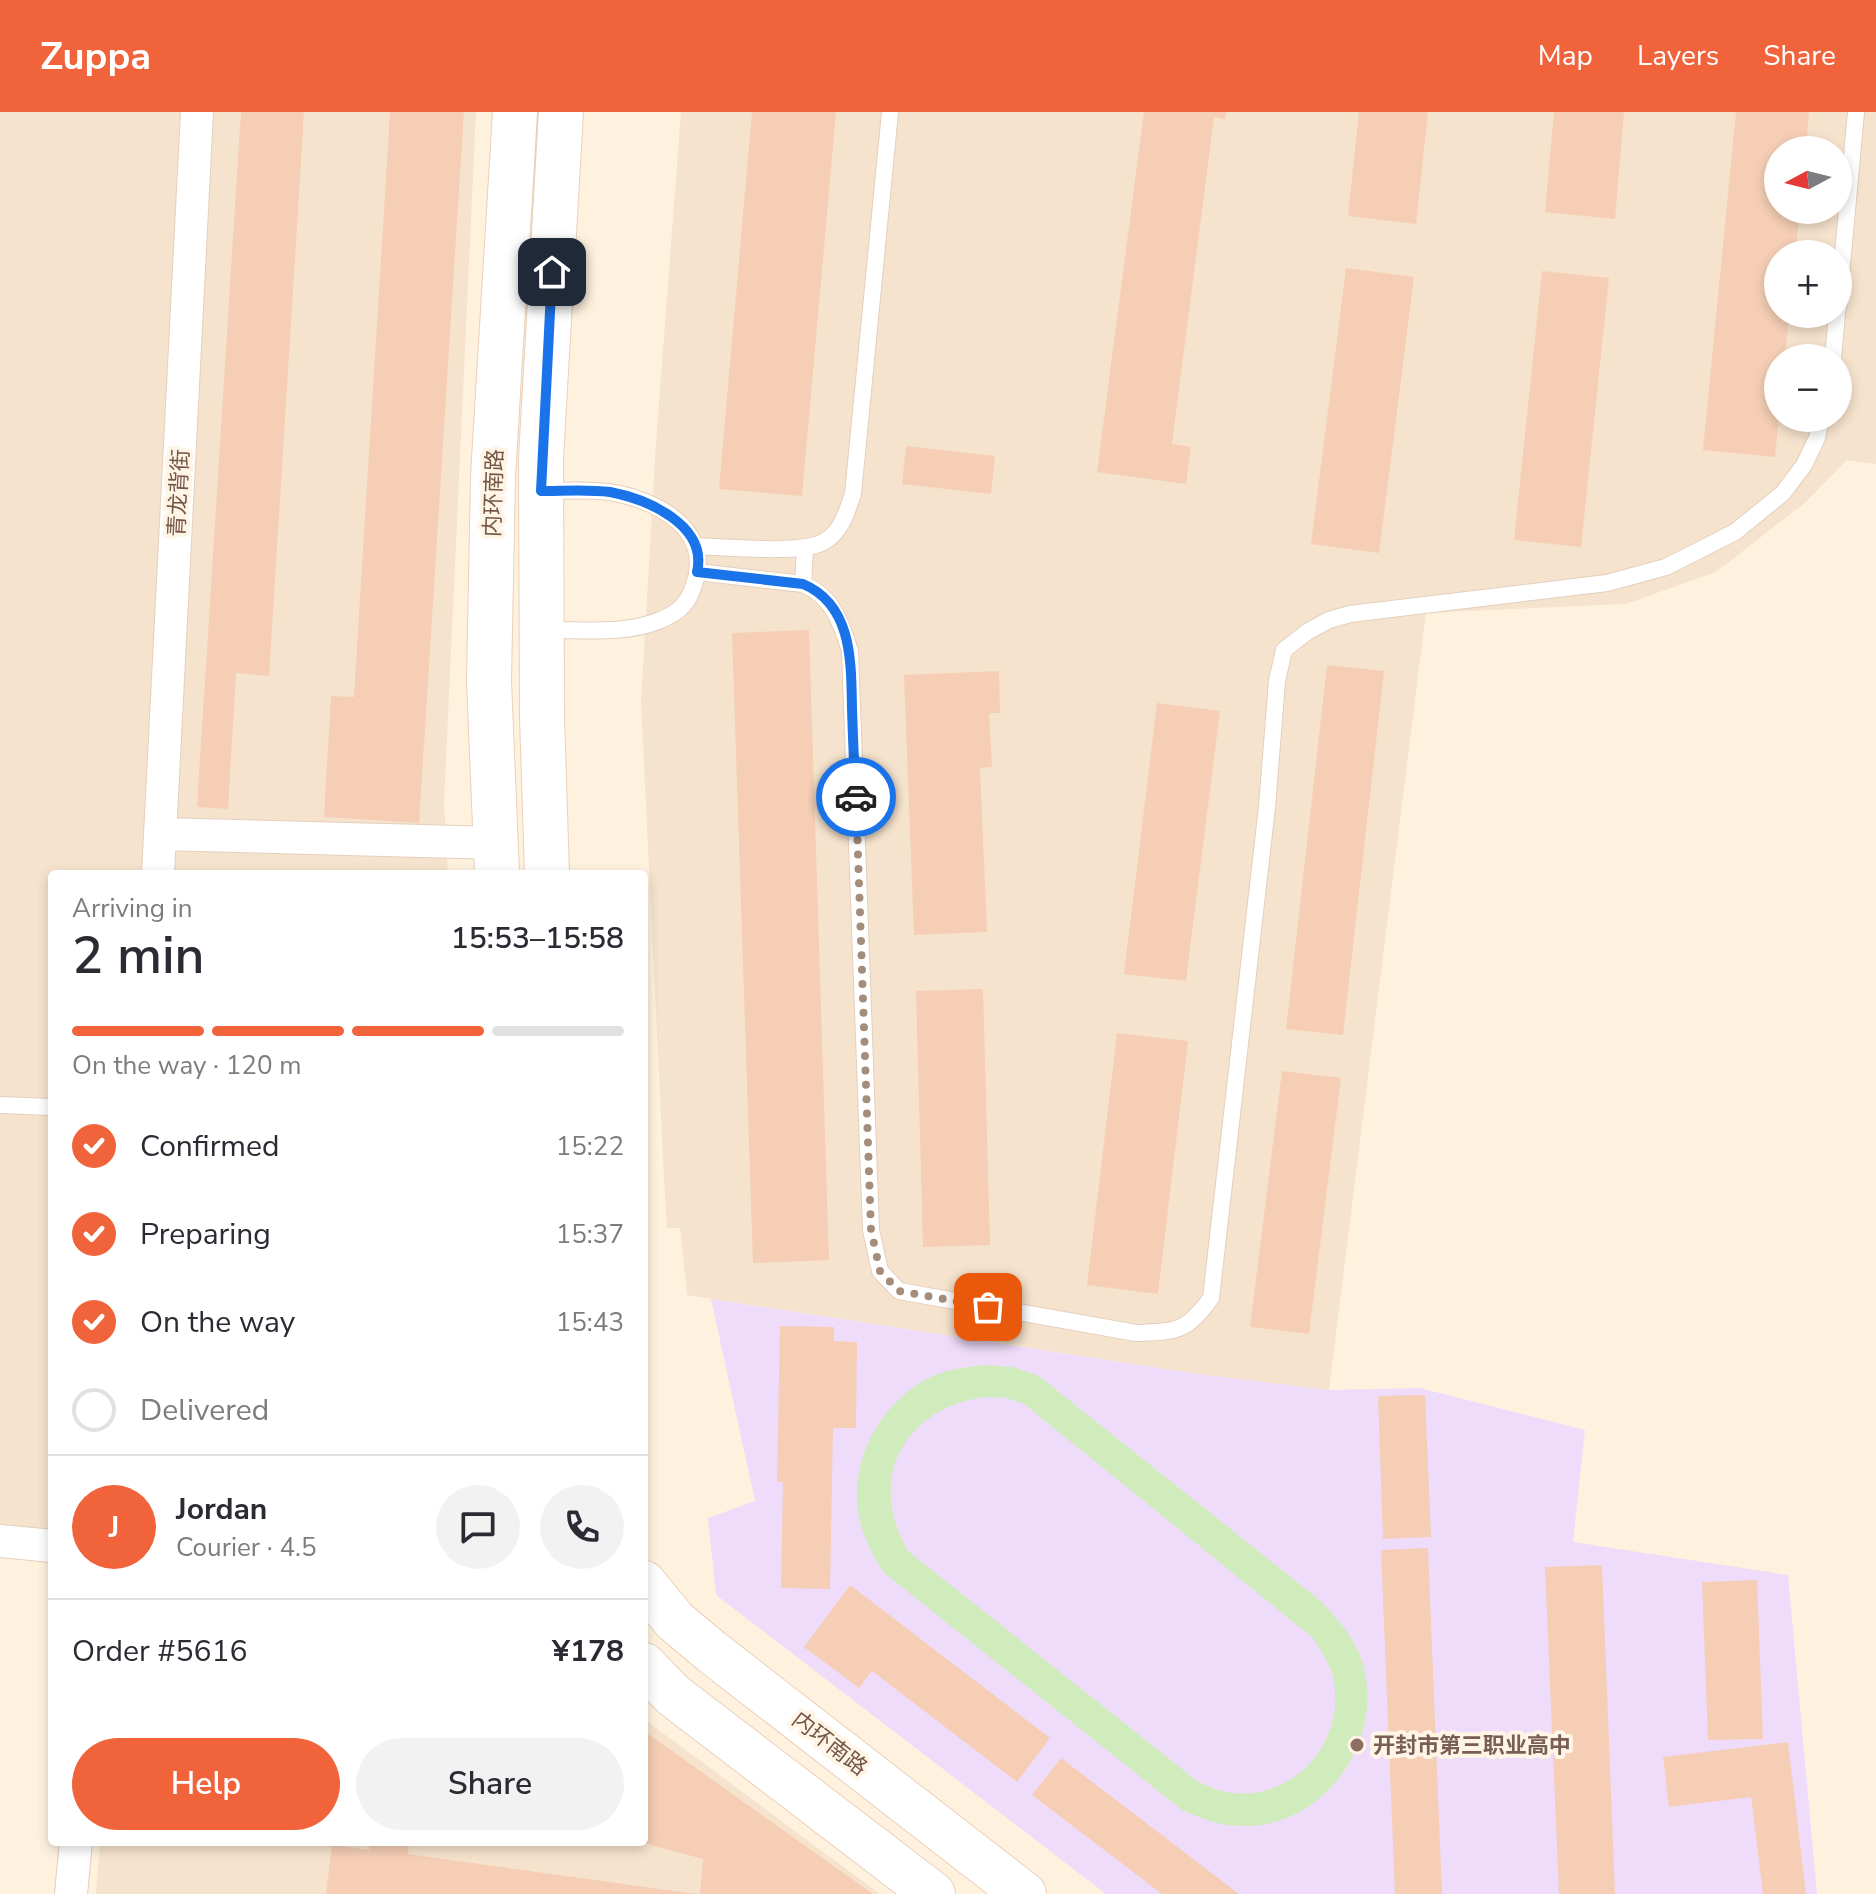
<!DOCTYPE html>
<meta charset="utf-8">
<style>
:root{--surface:#fff;--page:#f2f2f3;--text:#2b2b33;--muted:#7c7c81;--line:#e1e1e2;--accent:#f0633b}
body{margin:0;font-family:"Nunito Sans","Noto Sans SC",sans-serif;background:var(--page);color:var(--text);height:100vh;display:flex;flex-direction:column;font-size:30px;white-space:nowrap}
*{box-sizing:border-box;margin:0}
p{font-size:26px;color:var(--muted)}
.icon{flex:none;width:44px;height:44px;fill:none;stroke:currentColor;stroke-width:2;stroke-linecap:round;stroke-linejoin:round}
.map{position:relative;flex:1;overflow:hidden}
.side{position:absolute;left:48px;top:758px;width:600px;height:976px;display:flex;flex-direction:column;background:var(--surface);border-radius:8px;box-shadow:0 4px 12px #0003}
.side>*{flex:none}
.needle{width:52px;rotate:263deg}
.buttons{position:absolute;left:1764px;top:24px;display:grid;gap:16px}
.buttons a{display:grid;place-items:center;width:88px;height:88px;border-radius:50%;background:var(--surface);box-shadow:0 4px 12px #0003;font-size:40px}
.pin{position:absolute;display:grid;place-items:center;width:68px;height:68px;color:#fff;margin:-34px;border-radius:16px;box-shadow:0 4px 12px #0006}
.courier{position:absolute;display:grid;place-items:center;width:80px;height:80px;margin:-40px;border:6px solid #1a73e8;border-radius:50%;background:#fff;color:#222;box-shadow:0 2px 10px #0007}
.overview em{font-style:normal;font-weight:600}
.overview div{display:flex;flex-direction:column-reverse}
.overview{display:flex;align-items:center;justify-content:space-between;height:136px;padding:0 24px}
h1{font-size:52px;font-weight:600;line-height:60px}
.bar{display:grid;grid-template-columns:repeat(4,1fr);gap:12px 8px;align-content:center;height:96px;padding:0 24px}
.bar i{height:10px;border-radius:6px;background:var(--line)}
.bar .selected{background:var(--accent)}
.bar p{grid-column:span 4}
.line{display:flex;align-items:center;gap:20px;padding:0 24px;border-top:2px solid var(--line)}
.line div{flex:1}
.round{display:grid;place-items:center;flex:none;width:84px;height:84px;border-radius:42px;background:var(--page)}
ol{padding:0 24px;list-style:none}
li{display:flex;align-items:center;gap:24px;height:88px}
li p{margin-inline-start:auto}
li .icon{padding:8px;border-radius:50%;background:var(--accent);color:#fff;stroke-width:4}
li:last-child{color:var(--muted)}
li i{width:44px;height:44px;border:4px solid var(--line);border-radius:50%}
.button{display:flex;gap:16px;margin-top:auto;padding:16px 24px}
.button a{flex:1;height:92px;border-radius:48px;background:var(--accent);color:#fff;font-size:32px;font-weight:600;line-height:92px;text-align:center}
.button a+a{background:var(--page);color:var(--text)}
header{display:flex;align-items:center;gap:48px;box-sizing:border-box;height:112px;padding:0 40px;background:var(--accent);color:#fff}
header strong{font-size:38px}
nav{display:flex;gap:44px;margin-inline-start:auto;font-size:28px}
.map>svg:first-child{display:block}
.residential{fill:#f6e3cd;fill-rule:evenodd}
.education{fill:#efdcfa}
.green{fill:#d0ecbd;fill-rule:evenodd}
.building{fill:#f5ceb5}
.lines{fill:none;stroke-linecap:round;stroke-linejoin:round}
.lane-casing{stroke:#e4cfbe;stroke-width:18}
.street-casing{stroke:#e4cfbe;stroke-width:34}
.secondary-casing{stroke:#ead0ba;stroke-width:46}
.lane{stroke:#fff;stroke-width:16}
.street{stroke:#fff;stroke-width:32}
.secondary{stroke:#fff;stroke-width:44}
.done{stroke:#a58d7b;stroke-width:8;stroke-dasharray:0 14.4}
.route{stroke:#1a73e8;stroke-width:10}
.education-dot{fill:#8d6e63;stroke:#fff5e7;stroke-width:3}
.labels{text-anchor:middle;stroke-width:8;stroke-linejoin:round;paint-order:stroke}
.street-label{font-size:22px;fill:#755645;stroke:#fff5e7}
.education-label{font-size:22px;font-weight:bold;fill:#785e54;stroke:#fff5e7;text-anchor:start}
</style>
<header>
<strong>Zuppa</strong>
<nav><a>Map</a><a>Layers</a><a>Share</a></nav>
</header>
<div class="map">
<svg width="1876" height="1782" viewBox="0 0 1876 1782">
<rect width="100%" height="100%" fill="#fef2df"/>
<path class="residential" d="M0,0H476L444,691L448,762H52V1428L0,1422Z
M681,0H1876V352L1847,348L1806,390L1716,460L1626,492L1426,501L1329,1278L1198,1262L687,1183L680,1116H667L664,1069L641,590L656,330ZM1778,38H1838V98H1778ZM1778,142H1838V202H1778ZM1778,246H1838V306H1778Z
M644,1607L880,1782H96L100,1730H644Z"/>
<path class="education" d="M711,1187L1198,1262L1329,1278L1420,1276L1585,1318L1573,1430L1788,1463L1817,1782H1106L716,1483L708,1406L755,1389Z"/>
<path class="green" d="M985,1253L1013,1255L1039,1264L1317,1486C1338,1506 1357,1528 1364,1556C1384,1638 1315,1725 1228,1713C1211,1711 1197,1704 1182,1698L883,1460C873,1444 865,1428 860,1410C846,1353 879,1290 931,1265C948,1257 967,1255 985,1253ZM986,1285L1006,1286L1024,1292L1313,1526C1321,1538 1329,1551 1333,1565C1347,1626 1297,1688 1233,1681C1220,1680 1209,1675 1197,1669L908,1439C866,1367 904,1295 986,1285Z"/>
<path class="building" d="M241,0H304L269,564L236,561L228,697L197,695Z
M390,0H464L419,711L324,705L331,584L354,585Z
M752,0H836L802,384L719,377Z
M1144,0H1226L1225,7L1214,5L1172,332L1191,335L1186,372L1097,360Z
M1359,0H1428L1416,112L1348,104Z
M1554,0H1624L1615,107L1545,100Z
M1736,0H1809L1806,38H1778V98H1800L1795,142H1778V202H1789L1785,246H1778L1779,306L1775,345L1703,338Z
M1346,156L1414,165L1379,441L1311,432Z
M1542,159L1609,166L1581,435L1514,428Z
M906,334L995,344L991,382L902,372Z
M809,518L829,1148L753,1151L732,521Z
M1327,553L1384,559L1343,923L1286,917Z
M999,559L1000,601H989L992,655L980,656L987,820L914,823L904,563Z
M1157,591L1220,599L1186,869L1124,862Z
M983,877L990,1133L923,1135L916,879Z
M1117,921L1188,929L1158,1182L1087,1173Z
M1282,959L1341,966L1309,1222L1250,1215Z
M780,1214L834,1215V1229L857,1230L856,1316H833L830,1477L781,1476L783,1370H777Z
M1425,1283L1431,1425L1383,1427L1378,1284Z
M1428,1436L1442,1782H1395L1381,1438Z
M1602,1453L1615,1782H1559L1545,1455Z
M1757,1468L1763,1627L1708,1628L1702,1470Z
M850,1473L1050,1626L1017,1670L872,1559L859,1576L804,1535Z
M644,1619L873,1782H700L703,1747L644,1731Z
M1788,1630L1806,1782H1763L1751,1685L1669,1695L1663,1645Z
M1061,1646L1239,1782H1162L1032,1683Z
M370,1730H409L408,1742L696,1782H326L332,1733L369,1738Z"/>
<g class="lines">
<defs>
<path id="lane" d="M1838,196L1856,0
M1833,246L1837,202
M541,379C563,379 587,377 608,380C652,386 709,414 696,466C690,490 681,500 658,509C623,523 580,517 543,518
M696,434C725,435 804,443 825,429C842,419 847,399 853,382L890,0
M697,460L803,472C832,484 841,510 850,539L871,1118L880,1159L899,1179L1136,1221C1178,1219 1185,1221 1211,1186L1267,695L1277,569L1284,538L1307,520L1329,508L1350,502L1607,471L1666,455L1735,420L1783,381L1804,353L1817,326L1821,306
M803,472L805,437
M0,993L52,995"/>
<path id="street" d="M162,722L496,731
M158,762L197,0
M0,1429L52,1434
M71,1782L76,1730"/>
<path id="secondary" d="M497,762L489,569L493,364L515,0
M547,762L542,605L541,346L561,0
M644,1471L675,1509L712,1540L1024,1782
M644,1553L673,1583L933,1782"/>
</defs>
<use href="#lane" class="lane-casing"/>
<use href="#street" class="street-casing"/>
<use href="#secondary" class="secondary-casing"/>
<use href="#lane" class="lane"/>
<use href="#street" class="street"/>
<use href="#secondary" class="secondary"/>
</g>
<g class="lines">
<path class="done" d="M856,685L871,1118L880,1159L899,1179L988,1195"/>
<path class="route" d="M552,160L541,379C563,379 588,377 610,380C647,387 708,413 697,460L803,472C853,493 851,551 852,597C853,627 854,656 856,685"/>
</g>
<circle class="education-dot" cx="1357" cy="1633" r="8"/>
<g class="labels">
<g class="street-label">
<text transform="translate(178 381) rotate(-87)" y="8">青龙背街</text>
<text transform="translate(493 381) rotate(-88)" y="8">内环南路</text>
<text transform="translate(830 1631) rotate(38)" y="8">内环南路</text>
</g>
<g class="education-label">
<text x="1373" y="1641">开封市第三职业高中</text>
</g>
</g>
</svg>
<div class="buttons">
<a><svg class="needle" viewBox="-14 -14 28 28"><path d="M0-13l5 13h-10z" fill="#e53935"/><path d="M0 13l5-13h-10z" fill="#7c7c81"/></svg></a>
<a>+</a>
<a>−</a>
</div>
<div class="pin" style="left:988px;top:1195px;background:#ea580c"><svg class="icon" aria-label="bag" viewBox="0 0 24 24"><path d="M5 8h14l-1 12H6zM9 8a3 3 0 0 1 6 0"/></svg></div>
<div class="pin" style="left:552px;top:160px;background:#1f2937"><svg class="icon" aria-label="home" viewBox="0 0 24 24"><path d="M3 11l9-7 9 7M6 9v11h12V9"/></svg></div>
<div class="courier" style="left:856px;top:685px"><svg class="icon" aria-label="car" viewBox="0 0 24 24"><path d="M5 17H2v-5l4-1 3-4h7l3 4 3 1v5h-3M9 17h6M6 11h13"/><circle cx="7" cy="17" r="2"/><circle cx="17" cy="17" r="2"/></svg></div>
<section class="side">
<div class="overview"><div><h1>2 min</h1><p>Arriving in</p></div><em>15:53–15:58</em></div>
<div class="bar"><i class="selected"></i><i class="selected"></i><i class="selected"></i><i></i><p>On the way · 120 m</p></div>
<ol>
<li><svg class="icon" aria-label="check" viewBox="0 0 24 24"><path d="M5 12l5 5 9-10"/></svg>Confirmed<p>15:22</p></li>
<li><svg class="icon" aria-label="check" viewBox="0 0 24 24"><path d="M5 12l5 5 9-10"/></svg>Preparing<p>15:37</p></li>
<li><svg class="icon" aria-label="check" viewBox="0 0 24 24"><path d="M5 12l5 5 9-10"/></svg>On the way<p>15:43</p></li>
<li><i></i>Delivered</li>
</ol>
<div class="line" style="height:144px"><b class="round" style="background:var(--accent);color:#fff">J</b><div><b>Jordan</b><p>Courier · 4.5</p></div><a class="round"><svg class="icon" aria-label="chat" viewBox="0 0 24 24"><path d="M4 5h16v11H9l-5 4z"/></svg></a><a class="round"><svg class="icon" aria-label="phone" viewBox="0 0 24 24"><path d="M5 4h4l2 5-3 2q2 4 5 5l2-3 5 2v4C11 20 4 13 5 4z"/></svg></a></div>
<div class="line" style="height:104px"><div>Order #5616</div><b>¥178</b></div>
<div class="button"><a>Help</a><a>Share</a></div>
</section>
</div>
